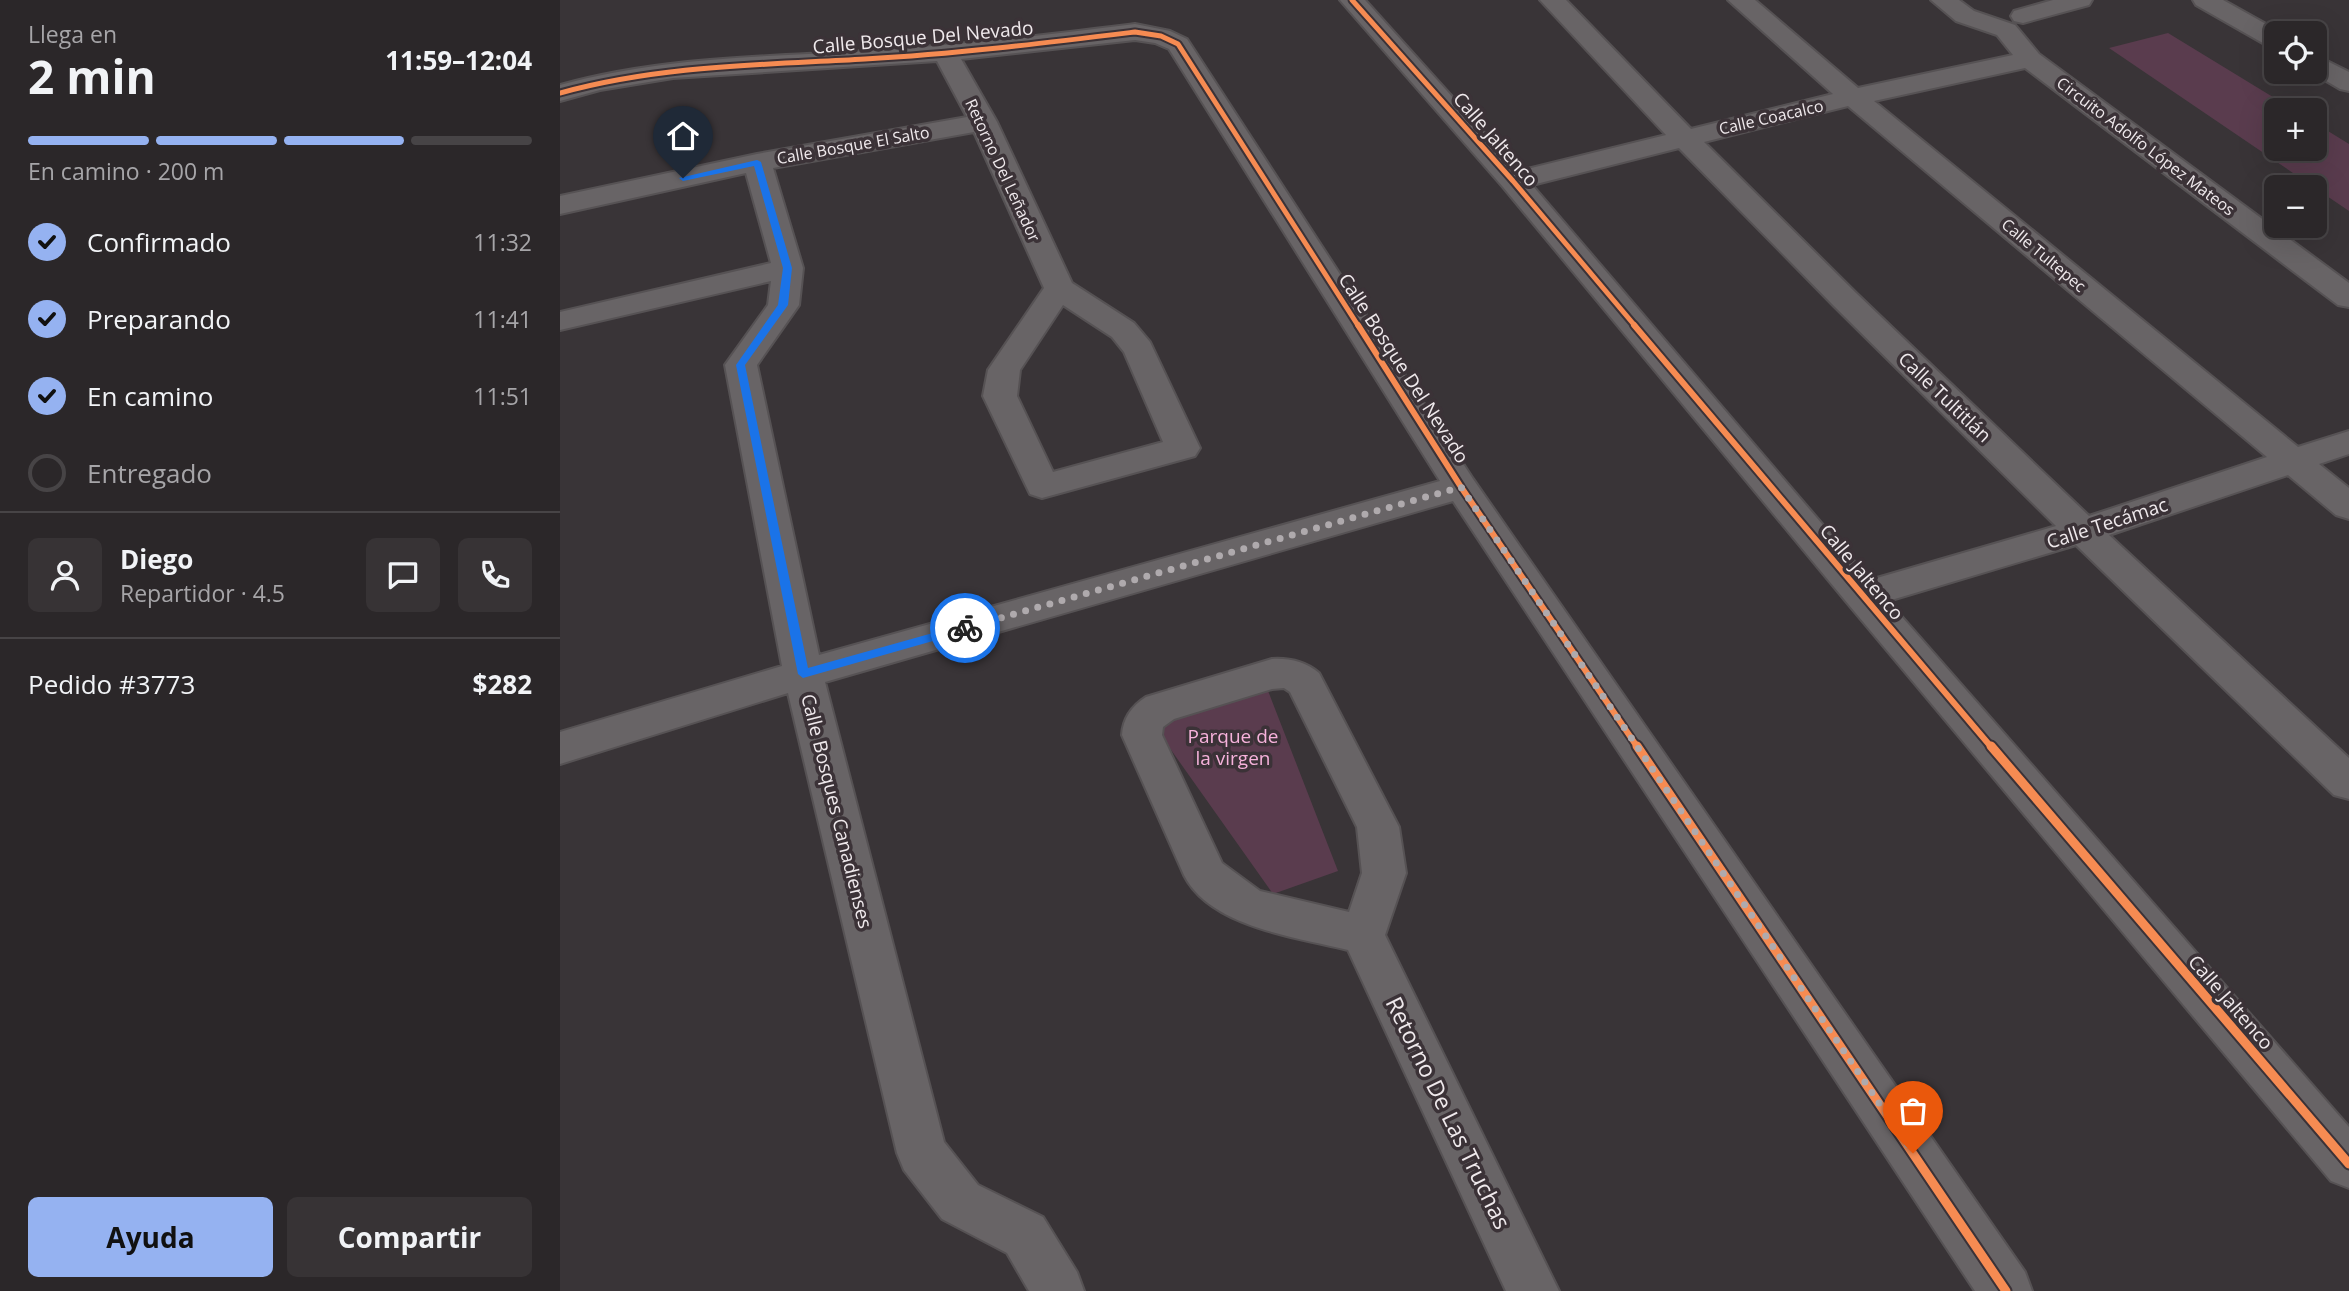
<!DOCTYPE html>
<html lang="es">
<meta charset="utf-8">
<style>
:root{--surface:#2b2729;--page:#373335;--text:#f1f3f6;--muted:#a6a5a8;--line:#474446;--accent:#95b2f1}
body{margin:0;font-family:"Open Sans",sans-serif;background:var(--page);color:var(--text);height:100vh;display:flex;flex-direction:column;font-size:26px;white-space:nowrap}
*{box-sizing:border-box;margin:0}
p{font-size:23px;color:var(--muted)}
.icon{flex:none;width:38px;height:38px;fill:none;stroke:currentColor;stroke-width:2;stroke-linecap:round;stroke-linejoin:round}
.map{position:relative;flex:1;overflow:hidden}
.sheet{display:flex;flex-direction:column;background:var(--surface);width:560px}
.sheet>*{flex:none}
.buttons{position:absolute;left:1704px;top:21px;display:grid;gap:14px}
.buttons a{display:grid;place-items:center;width:63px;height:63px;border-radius:10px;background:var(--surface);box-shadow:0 7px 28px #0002,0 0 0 2px var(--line);font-size:35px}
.pin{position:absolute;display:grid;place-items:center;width:60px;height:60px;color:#fff;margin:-72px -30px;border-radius:50% 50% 50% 0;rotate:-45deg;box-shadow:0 0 7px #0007}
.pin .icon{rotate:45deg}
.courier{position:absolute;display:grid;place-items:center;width:70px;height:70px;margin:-35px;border:5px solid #1a73e8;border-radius:50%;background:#fff;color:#222;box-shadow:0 2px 9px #0007}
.headline em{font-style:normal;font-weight:700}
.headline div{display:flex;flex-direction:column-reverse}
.headline{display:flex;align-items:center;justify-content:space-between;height:119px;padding:0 28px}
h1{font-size:46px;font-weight:700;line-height:52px}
.bar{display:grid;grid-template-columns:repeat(4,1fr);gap:10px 7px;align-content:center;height:84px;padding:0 28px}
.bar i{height:9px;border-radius:5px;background:var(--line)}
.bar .on{background:var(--accent)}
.bar p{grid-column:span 4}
.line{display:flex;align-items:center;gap:18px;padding:0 28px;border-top:2px solid var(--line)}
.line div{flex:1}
.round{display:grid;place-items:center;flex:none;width:74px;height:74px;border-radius:10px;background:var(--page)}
ol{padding:0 28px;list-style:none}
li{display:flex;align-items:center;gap:21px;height:77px}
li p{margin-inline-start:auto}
li .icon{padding:7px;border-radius:50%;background:var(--accent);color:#111;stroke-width:4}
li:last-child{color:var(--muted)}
li i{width:38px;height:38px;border:4px solid var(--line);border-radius:50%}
.button{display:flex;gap:14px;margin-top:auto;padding:14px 28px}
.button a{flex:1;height:80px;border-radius:10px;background:var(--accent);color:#111;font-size:28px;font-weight:700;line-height:80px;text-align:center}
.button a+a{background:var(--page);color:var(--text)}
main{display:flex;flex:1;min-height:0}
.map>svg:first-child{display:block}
.green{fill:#5a3c4e}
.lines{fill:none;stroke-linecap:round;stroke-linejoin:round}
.minor-casing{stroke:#565254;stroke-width:4}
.minor{fill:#686466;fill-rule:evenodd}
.cycleway-far2-casing{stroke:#3b3237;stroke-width:9}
.cycleway-far1-casing{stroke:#3b3237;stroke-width:10}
.cycleway-casing{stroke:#3b3237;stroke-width:13}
.cycleway-far2{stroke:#f68b52;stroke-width:5}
.cycleway-far1{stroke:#f68b52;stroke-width:6}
.cycleway{stroke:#f68b52;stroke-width:9}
.route{fill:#1a73e8}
.done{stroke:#afaaad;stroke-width:7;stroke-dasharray:0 12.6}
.labels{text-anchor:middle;stroke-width:7;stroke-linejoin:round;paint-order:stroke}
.far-street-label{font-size:16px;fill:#efe9ec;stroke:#3b3237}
.street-label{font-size:19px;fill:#efe9ec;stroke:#3b3237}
.park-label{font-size:19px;fill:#f6b2db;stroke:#3b3237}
.near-street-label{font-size:23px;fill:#efe9ec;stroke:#3b3237}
</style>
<main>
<section class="sheet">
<div class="headline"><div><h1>2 min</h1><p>Llega en</p></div><em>11:59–12:04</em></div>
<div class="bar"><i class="on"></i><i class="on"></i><i class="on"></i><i></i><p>En camino · 200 m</p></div>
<ol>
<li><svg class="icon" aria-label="check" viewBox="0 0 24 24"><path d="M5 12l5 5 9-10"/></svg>Confirmado<p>11:32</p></li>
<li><svg class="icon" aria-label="check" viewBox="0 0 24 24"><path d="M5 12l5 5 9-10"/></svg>Preparando<p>11:41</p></li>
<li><svg class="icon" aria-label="check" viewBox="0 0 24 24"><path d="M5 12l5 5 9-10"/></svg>En camino<p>11:51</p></li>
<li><i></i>Entregado</li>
</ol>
<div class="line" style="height:126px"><a class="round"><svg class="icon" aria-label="person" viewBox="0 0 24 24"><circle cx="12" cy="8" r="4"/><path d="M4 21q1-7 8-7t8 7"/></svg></a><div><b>Diego</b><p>Repartidor · 4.5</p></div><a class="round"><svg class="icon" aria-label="chat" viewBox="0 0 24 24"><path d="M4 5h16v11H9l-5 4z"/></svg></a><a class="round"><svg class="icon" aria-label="phone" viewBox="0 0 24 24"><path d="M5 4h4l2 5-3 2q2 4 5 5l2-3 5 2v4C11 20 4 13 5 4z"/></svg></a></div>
<div class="line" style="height:91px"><div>Pedido #3773</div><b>$282</b></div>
<div class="button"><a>Ayuda</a><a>Compartir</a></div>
</section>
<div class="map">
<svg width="1789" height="1291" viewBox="0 0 1789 1291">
<rect width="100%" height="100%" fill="#393437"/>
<path class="green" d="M1608,33L1734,110H1717V149H1755V123L1789,144V211L1549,48Z
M705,683L778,871L713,894L587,716Z"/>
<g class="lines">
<defs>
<path id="minor" d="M780,0H805L959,171L1106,135L980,0H1006L1131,129L1273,94L1168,0H1195L1298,88L1453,55L1437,35L1396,21L1371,0H1399L1414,11L1455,25L1479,54L1789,283V307L1778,305L1465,68L1314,101L1738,447L1789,431V454L1759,464L1789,488V519L1776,515L1728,475L1549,535L1789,758V799L1774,795L1516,545L1328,601L1789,1127V1188L1771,1181L1289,605L943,187ZM1288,106L1707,457L1529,516L1296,293L1144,142ZM1119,148L1274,306L1496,526L1310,580L972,185Z
M1493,0H1532L1529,5L1463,23L1454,21L1451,16L1454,11Z
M1633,0H1663L1722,33H1717V49L1708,46L1636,5Z
M575,24L610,31L627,39L913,479L1465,1272L1472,1291H1415L893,501L265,682L384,1142L418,1185L483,1217L517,1272L524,1291H469L447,1253L382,1219L344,1170L337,1153L228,693L0,764V732L222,666L165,365L208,305L211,281L0,330V312L211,263L186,173L0,214V196L197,154L407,117L377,61L113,78L40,90L0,101V85C101,57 202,57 305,51C396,46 485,35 575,24ZM575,40L595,43L609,49L880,481L259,655L197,365L239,305L243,268L213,168L414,132L484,288L428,370L423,396L470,494L482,498L635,456L640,448L590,342L574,323L512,283L437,122L401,59ZM503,305L552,337L564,352L603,442L493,472L457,396L460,370Z
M1755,55L1789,72V91L1780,89L1751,72H1755Z
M712,659C729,658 746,662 759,673L839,827L846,873L825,935L999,1291H946L788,950C736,937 650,927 624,875L562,735C563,718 572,706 586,697ZM724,688L730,692L797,827L802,873L789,912L700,891L662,863L602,735L603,727L614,719L712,689Z"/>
</defs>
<use href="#minor" class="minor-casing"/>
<use href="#minor" class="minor"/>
<defs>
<path id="cycleway-far2" d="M792,0L953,181L1076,327
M0,93C101,65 202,65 305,59C396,54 485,43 575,32L601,36L618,44L799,327"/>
<path id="cycleway-far1" d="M798,325L901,487L1078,748
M1074,325L1432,748"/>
<path id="cycleway" d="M1077,746L1446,1291
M1431,746L1789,1164"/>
</defs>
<use href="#cycleway-far2" class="cycleway-far2-casing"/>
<use href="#cycleway-far1" class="cycleway-far1-casing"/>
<use href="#cycleway" class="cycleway-casing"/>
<use href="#cycleway-far2" class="cycleway-far2"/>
<use href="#cycleway-far1" class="cycleway-far1"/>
<use href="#cycleway" class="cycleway"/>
</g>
<path class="route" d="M197,160L201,162L232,268L228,305L185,365L248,668L405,624L410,628L408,631L243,678L238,674L176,365L218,305L223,268L194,166L123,181L119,178Z"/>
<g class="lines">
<path class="done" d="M405,628L901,487L1353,1153"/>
</g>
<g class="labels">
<g class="far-street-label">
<text transform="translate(1211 117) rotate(-13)" y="6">Calle Coacalco</text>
<text transform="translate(293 145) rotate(-10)" y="6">Calle Bosque El Salto</text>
<text transform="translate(1586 146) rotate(37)" y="6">Circuito Adolfo López Mateos</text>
<text transform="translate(443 170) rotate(65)" y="6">Retorno Del Leñador</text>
<text transform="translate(1484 255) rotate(40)" y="6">Calle Tultepec</text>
</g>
<g class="street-label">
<text transform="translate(363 37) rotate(-5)" y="7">Calle Bosque Del Nevado</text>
<text transform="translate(936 139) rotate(49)" y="7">Calle Jaltenco</text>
<text transform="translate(844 368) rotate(57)" y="7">Calle Bosque Del Nevado</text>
<text transform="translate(1385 397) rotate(44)" y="7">Calle Tultitlán</text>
<text transform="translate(1547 523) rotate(-18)" y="7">Calle Tecámac</text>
<text transform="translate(1302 572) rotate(50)" y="7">Calle Jaltenco</text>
<text transform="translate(277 811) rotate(76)" y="7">Calle Bosques Canadienses</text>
<text transform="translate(1671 1002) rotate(49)" y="7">Calle Jaltenco</text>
</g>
<g class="park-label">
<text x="673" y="743">Parque de<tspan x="673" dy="22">la virgen</tspan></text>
</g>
<g class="near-street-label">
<text transform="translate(888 1113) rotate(64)" y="8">Retorno De Las Truchas</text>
</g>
</g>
</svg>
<div class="buttons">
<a><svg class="icon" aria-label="locate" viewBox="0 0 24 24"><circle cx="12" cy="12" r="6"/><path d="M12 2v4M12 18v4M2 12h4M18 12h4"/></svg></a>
<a>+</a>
<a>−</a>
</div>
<div class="pin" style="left:1353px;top:1153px;background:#ea580c"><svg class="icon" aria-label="bag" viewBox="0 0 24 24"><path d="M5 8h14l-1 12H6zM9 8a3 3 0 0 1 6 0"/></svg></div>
<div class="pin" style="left:123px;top:178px;background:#1f2937"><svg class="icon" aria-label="home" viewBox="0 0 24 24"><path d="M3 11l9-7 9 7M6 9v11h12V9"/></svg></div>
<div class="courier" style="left:405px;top:628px"><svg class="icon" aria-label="bike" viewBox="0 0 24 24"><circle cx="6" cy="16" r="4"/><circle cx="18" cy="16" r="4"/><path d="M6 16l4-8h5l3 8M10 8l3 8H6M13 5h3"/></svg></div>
</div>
</main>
